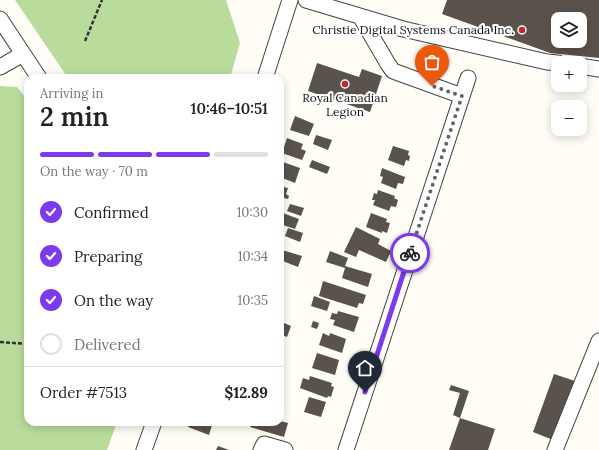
<!DOCTYPE html>
<meta charset="utf-8">
<style>
:root{--surface:#fff;--page:#f2f2f2;--text:#222;--muted:#767676;--line:#e0e0e0;--accent:#7c3aed}
body{margin:0;font-family:Lora,serif;background:var(--page);color:var(--text);height:100vh;display:flex;flex-direction:column;font-size:15px;white-space:nowrap}
*{box-sizing:border-box;margin:0}
p{font-size:13px;color:var(--muted)}
.icon{flex:none;width:22px;height:22px;fill:none;stroke:currentColor;stroke-width:2;stroke-linecap:round;stroke-linejoin:round}
.map{position:relative;flex:1;overflow:hidden}
.drawer{position:absolute;left:24px;top:74px;width:260px;height:352px;display:flex;flex-direction:column;background:var(--surface);border-radius:12px;box-shadow:0 2px 10px #0003}
.drawer>*{flex:none}
.fabs{position:absolute;left:551px;top:12px;display:grid;gap:8px}
.fabs a{display:grid;place-items:center;width:36px;height:36px;border-radius:8px;background:var(--surface);box-shadow:0 2px 10px #0003;font-size:20px}
.pin{position:absolute;display:grid;place-items:center;width:34px;height:34px;color:#fff;margin:-41px -17px;border-radius:50% 50% 50% 0;rotate:-45deg;box-shadow:0 0 4px #0007}
.pin .icon{rotate:45deg}
.courier{position:absolute;display:grid;place-items:center;width:40px;height:40px;margin:-20px;border:3px solid #7c3aed;border-radius:50%;background:#fff;color:#222;box-shadow:0 1px 5px #0007}
.headline em{font-style:normal;font-weight:600}
.headline div{display:flex;flex-direction:column-reverse}
.headline{display:flex;align-items:center;justify-content:space-between;height:68px;padding:0 16px}
h1{font-size:26px;font-weight:600;line-height:30px}
.bar{display:grid;grid-template-columns:repeat(4,1fr);gap:6px 4px;align-content:center;height:48px;padding:0 16px}
.bar i{height:5px;border-radius:3px;background:var(--line)}
.bar .current{background:var(--accent)}
.bar p{grid-column:span 4}
.line{display:flex;align-items:center;gap:10px;padding:0 16px;border-top:1px solid var(--line)}
.line div{flex:1}
ol{padding:0 16px;list-style:none}
li{display:flex;align-items:center;gap:12px;height:44px}
li p{margin-inline-start:auto}
li .icon{padding:4px;border-radius:50%;background:var(--accent);color:#fff;stroke-width:4}
li:last-child{color:var(--muted)}
li i{width:22px;height:22px;border:2px solid var(--line);border-radius:50%}
.map>svg:first-child{display:block}
.forest{fill:#b9dc9c}
.building{fill:#5a524d;fill-rule:evenodd}
.lines{fill:none;stroke-linecap:round;stroke-linejoin:round}
.minor-casing{stroke:#444;stroke-width:17}
.path{stroke:#333;stroke-width:2.5;stroke-dasharray:4 2;stroke-linecap:butt}
.minor{stroke:#fff;stroke-width:15}
.done{stroke:#646461;stroke-width:4;stroke-dasharray:0 7.2}
.route{stroke:#7c3aed;stroke-width:5}
.poi-dot{fill:#c4262e;stroke:#fff;stroke-width:1.5}
.labels{text-anchor:middle;stroke-width:4;stroke-linejoin:round;paint-order:stroke}
.poi-label{font-size:12px;fill:#111;stroke:#fff;text-anchor:end}
</style>
<div class="map">
<svg width="599" height="450" viewBox="0 0 599 450">
<rect width="100%" height="100%" fill="#fffdf5"/>
<path class="forest" d="M15,0H226L240,43L230,78H68Z
M0,86L17,87L28,101V422H117L107,450H0Z"/>
<path class="building" d="M447,0H599V58L550,53L442,14ZM558,19H580V41H558Z
M317,63L359,77L362,69L382,76L370,112L308,91Z
M295,116L314,124L309,136L290,130Z
M316,135L332,140L328,150L313,144Z
M287,138L303,144L301,149L306,151L302,160L282,153Z
M393,146L409,151L408,155L410,156L409,161L406,160L404,166L388,160Z
M312,160L330,167L327,174L309,167Z
M280,161L300,168L295,183L280,177Z
M382,168L405,177L403,184L398,183L396,189L381,183L383,177L380,176Z
M280,186L288,188L286,194L289,196L288,199L284,198L283,203L280,202Z
M378,190L395,196L394,198L398,200L396,207L391,206L389,211L373,205L375,200H372L374,193L377,194Z
M290,204L304,208L301,216L287,211Z
M280,212L299,219L295,229L283,225L281,229L280,228Z
M371,213L387,219L386,222L390,223L387,233L382,231V233L366,227Z
M356,227L380,239L378,244L391,251L386,262L359,250L356,257L344,252Z
M288,228L303,233L300,242L285,236Z
M282,250L302,256L298,267L280,260Z
M330,251L348,258L345,266L372,274L368,287L342,278L345,268L326,262Z
M323,281L366,295L363,304L359,303L357,308L319,296Z
M314,296L330,302L327,311L311,306Z
M338,311L359,317L354,332L333,325L335,320L330,319L332,313L337,314Z
M313,321L319,323L317,329L311,327Z
M284,323L291,326L287,337L280,334V328L283,327Z
M323,333L329,336L330,333L346,339L342,353L319,345Z
M317,353L339,360L335,375L312,368Z
M554,374L575,381L553,440L533,432Z
M310,376L332,383L331,386L334,387L331,397L328,396L327,398L300,388L303,378L309,380Z
M451,385L469,391L460,418L453,415L460,393L449,390Z
M309,397L326,402L321,417L304,412Z
M460,418L495,429L488,450H449Z
M280,421L288,423L284,437L250,427L251,426L247,424L248,422H280Z
M187,422H213L209,435L188,427L189,425H187Z
M218,446L229,450H216Z"/>
<g class="lines">
<defs>
<path id="minor" d="M306,0L403,29L547,62L558,63
M360,16L388,64L393,71L462,96
M0,19L39,78
M580,66L599,69
M0,67L23,54
M265,78L290,0
M144,450L154,422
M261,450L264,444L285,450
M346,450L468,78
M555,450L599,341"/>
</defs>
<use href="#minor" class="minor-casing"/>
<path class="path" d="M85,41L102,0
M0,342L28,344"/>
<use href="#minor" class="minor"/>
</g>
<g class="lines">
<path class="done" d="M410,253L462,96L432,86"/>
<path class="route" d="M365,392L410,253"/>
</g>
<g class="poi-dot">
<circle cx="522" cy="30" r="4"/>
<circle cx="345" cy="84" r="4"/>
</g>
<g class="labels">
<g class="poi-label">
<text x="514" y="34">Christie Digital Systems Canada Inc.</text>
<text x="345" y="102" text-anchor="middle">Royal Canadian<tspan x="345" dy="14">Legion</tspan></text>
</g>
</g>
</svg>
<div class="fabs">
<a><svg class="icon" aria-label="layers" viewBox="0 0 24 24"><path d="M12 4l9 5-9 5-9-5zM3 14l9 5 9-5"/></svg></a>
<a>+</a>
<a>−</a>
</div>
<div class="pin" style="left:432px;top:86px;background:#ea580c"><svg class="icon" aria-label="bag" viewBox="0 0 24 24"><path d="M5 8h14l-1 12H6zM9 8a3 3 0 0 1 6 0"/></svg></div>
<div class="pin" style="left:365px;top:392px;background:#1f2937"><svg class="icon" aria-label="home" viewBox="0 0 24 24"><path d="M3 11l9-7 9 7M6 9v11h12V9"/></svg></div>
<div class="courier" style="left:410px;top:253px"><svg class="icon" aria-label="bike" viewBox="0 0 24 24"><circle cx="6" cy="16" r="4"/><circle cx="18" cy="16" r="4"/><path d="M6 16l4-8h5l3 8M10 8l3 8H6M13 5h3"/></svg></div>
<section class="drawer">
<div class="headline"><div><h1>2 min</h1><p>Arriving in</p></div><em>10:46–10:51</em></div>
<div class="bar"><i class="current"></i><i class="current"></i><i class="current"></i><i></i><p>On the way · 70 m</p></div>
<ol>
<li><svg class="icon" aria-label="check" viewBox="0 0 24 24"><path d="M5 12l5 5 9-10"/></svg>Confirmed<p>10:30</p></li>
<li><svg class="icon" aria-label="check" viewBox="0 0 24 24"><path d="M5 12l5 5 9-10"/></svg>Preparing<p>10:34</p></li>
<li><svg class="icon" aria-label="check" viewBox="0 0 24 24"><path d="M5 12l5 5 9-10"/></svg>On the way<p>10:35</p></li>
<li><i></i>Delivered</li>
</ol>
<div class="line" style="height:52px"><div>Order #7513</div><b>$12.89</b></div>
</section>
</div>
